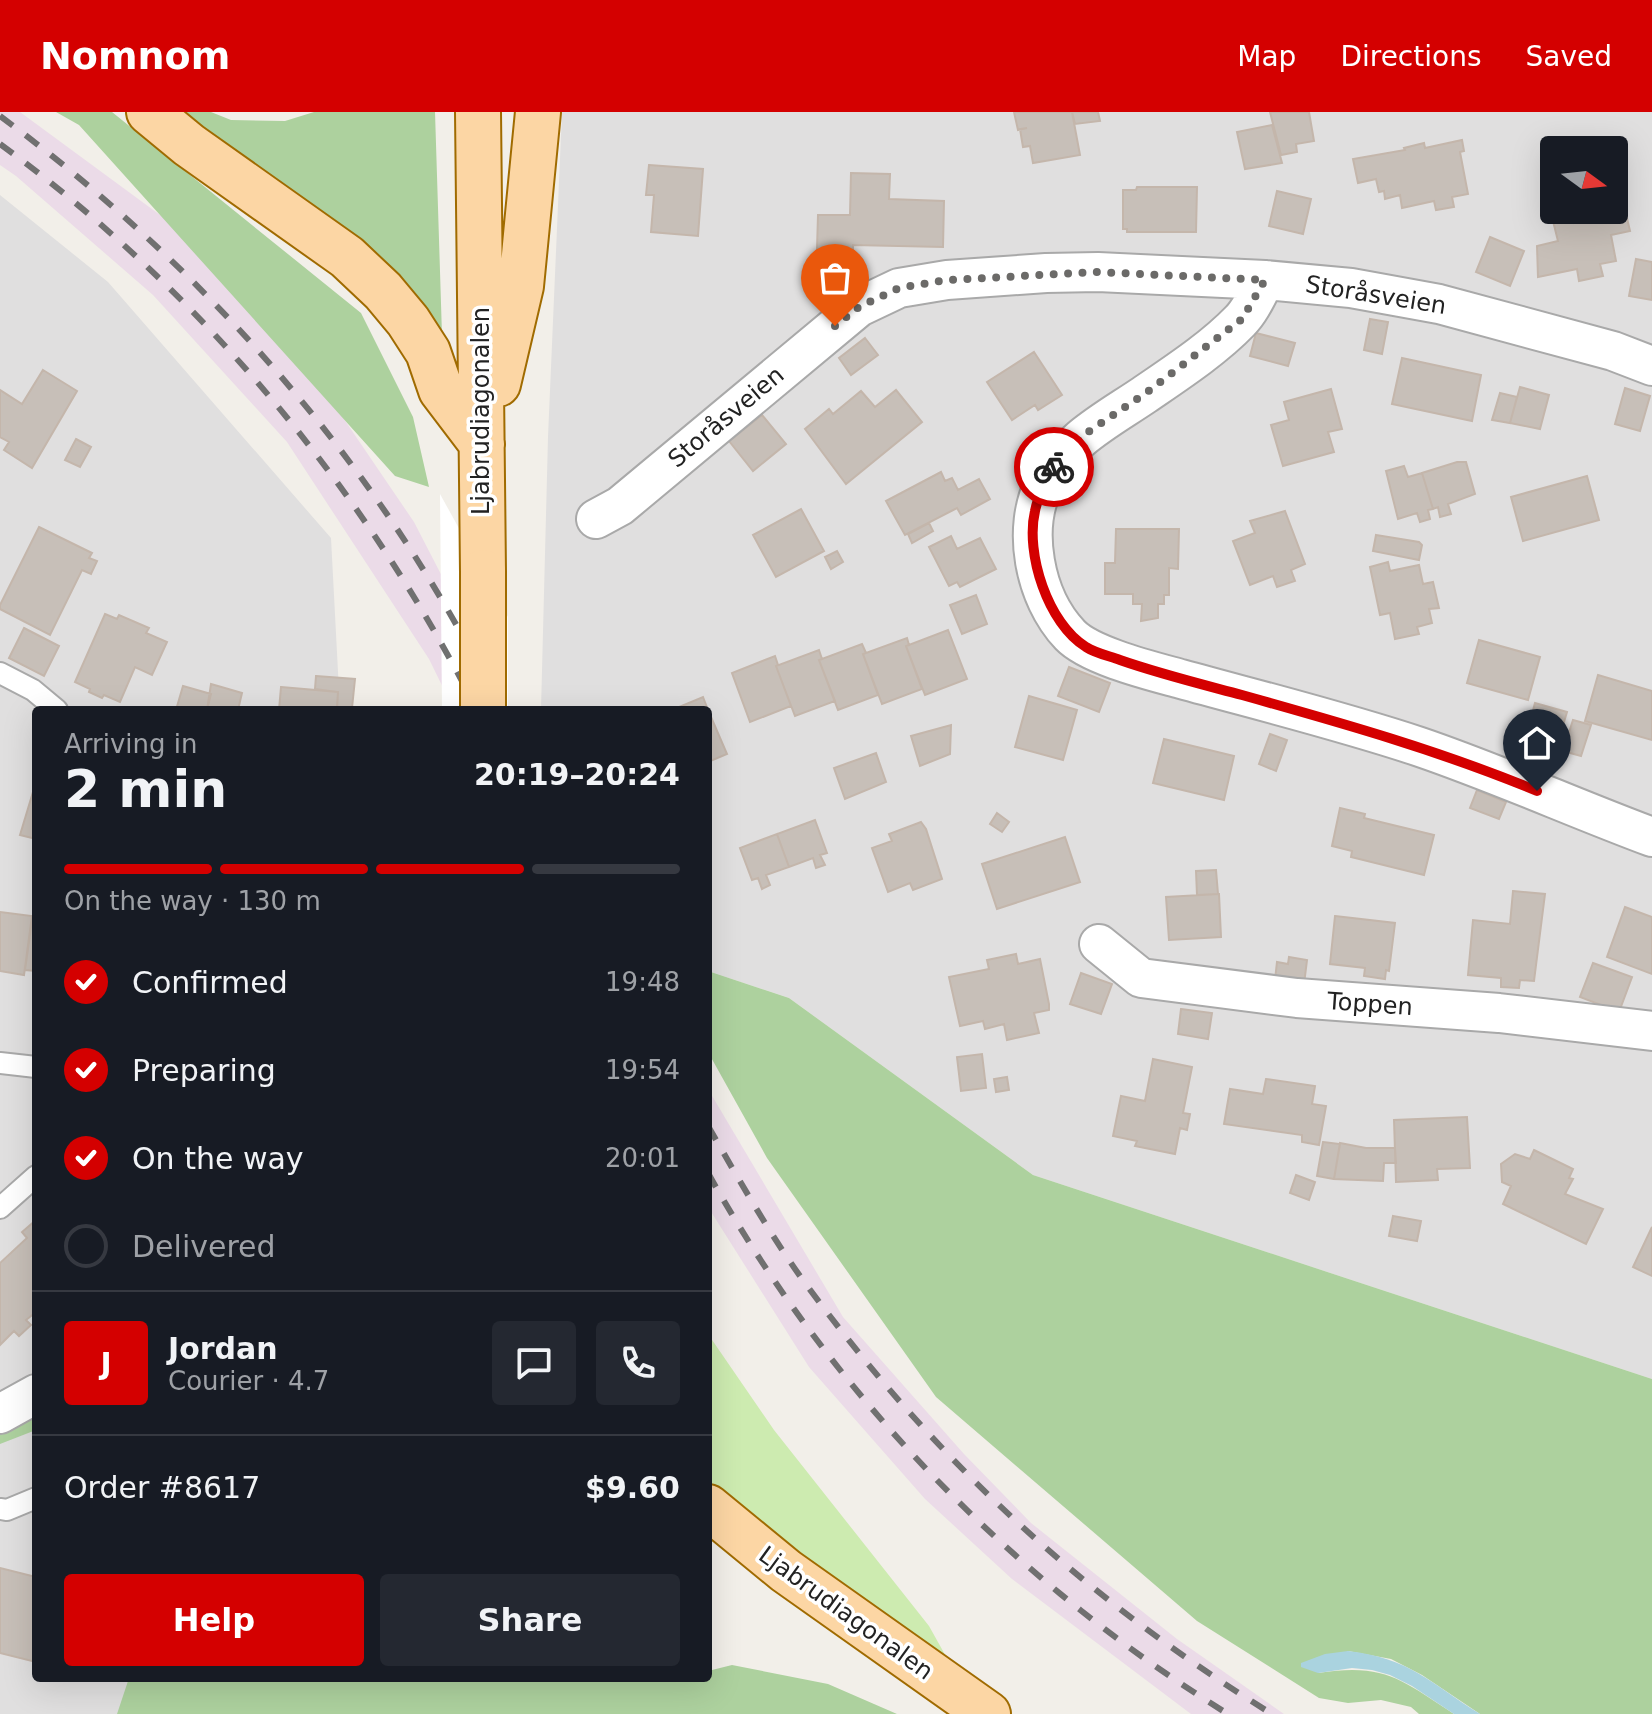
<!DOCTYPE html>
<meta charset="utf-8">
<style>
:root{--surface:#171b24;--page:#242831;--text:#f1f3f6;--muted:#9ea1a6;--line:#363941;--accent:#d40000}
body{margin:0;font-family:"DejaVu Sans",sans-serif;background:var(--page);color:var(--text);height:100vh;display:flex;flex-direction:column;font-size:30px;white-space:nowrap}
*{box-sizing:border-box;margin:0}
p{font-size:26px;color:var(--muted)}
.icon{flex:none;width:44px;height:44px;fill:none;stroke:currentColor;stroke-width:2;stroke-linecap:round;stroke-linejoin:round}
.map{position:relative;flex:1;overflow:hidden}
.drawer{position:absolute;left:32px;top:594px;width:680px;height:976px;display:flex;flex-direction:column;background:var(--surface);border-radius:8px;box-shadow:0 8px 32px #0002}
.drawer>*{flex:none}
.needle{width:52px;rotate:105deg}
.tools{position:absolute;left:1540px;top:24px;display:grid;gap:16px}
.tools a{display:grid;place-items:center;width:88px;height:88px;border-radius:8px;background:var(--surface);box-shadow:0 8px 32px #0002;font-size:40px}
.pin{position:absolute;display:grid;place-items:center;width:68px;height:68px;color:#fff;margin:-82px -34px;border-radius:50% 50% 50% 0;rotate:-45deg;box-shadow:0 0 8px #0007}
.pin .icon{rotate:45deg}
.courier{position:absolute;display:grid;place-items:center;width:80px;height:80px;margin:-40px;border:6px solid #d40000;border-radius:50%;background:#fff;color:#222;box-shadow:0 2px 10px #0007}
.head em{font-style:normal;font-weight:700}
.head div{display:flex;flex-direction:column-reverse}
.head{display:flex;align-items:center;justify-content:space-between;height:136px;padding:0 32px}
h1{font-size:52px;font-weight:700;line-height:60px}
.bar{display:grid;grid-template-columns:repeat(4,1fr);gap:12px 8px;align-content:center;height:96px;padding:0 32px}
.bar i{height:10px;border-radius:6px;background:var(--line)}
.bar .active{background:var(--accent)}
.bar p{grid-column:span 4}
.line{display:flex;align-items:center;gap:20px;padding:0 32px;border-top:2px solid var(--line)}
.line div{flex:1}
.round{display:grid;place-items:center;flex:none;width:84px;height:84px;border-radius:8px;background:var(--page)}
ol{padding:0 32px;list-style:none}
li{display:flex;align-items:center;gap:24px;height:88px}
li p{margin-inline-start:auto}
li .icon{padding:8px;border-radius:50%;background:var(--accent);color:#fff;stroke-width:4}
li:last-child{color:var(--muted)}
li i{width:44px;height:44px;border:4px solid var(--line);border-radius:50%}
.action{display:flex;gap:16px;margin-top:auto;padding:16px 32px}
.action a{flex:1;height:92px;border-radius:8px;background:var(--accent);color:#fff;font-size:32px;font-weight:700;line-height:92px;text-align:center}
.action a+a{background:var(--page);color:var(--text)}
header{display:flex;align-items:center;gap:48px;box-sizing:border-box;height:112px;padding:0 40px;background:var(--accent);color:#fff}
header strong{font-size:38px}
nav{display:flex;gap:44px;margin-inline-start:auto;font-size:28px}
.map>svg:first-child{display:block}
.residential{fill:#e0dfdf;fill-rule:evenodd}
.industrial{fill:#ebdbe8}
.grass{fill:#cdebb0}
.forest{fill:#add19e}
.water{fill:#aad3df}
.pier{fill:#fff}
.building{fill:#c7bfb8;stroke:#c4b6ab;stroke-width:2}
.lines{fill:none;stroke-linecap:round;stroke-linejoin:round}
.lane-casing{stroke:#a9a9a9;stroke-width:24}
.street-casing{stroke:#a9a9a9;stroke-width:42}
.primary-casing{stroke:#a06b00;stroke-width:48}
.lane{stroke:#fff;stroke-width:20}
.street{stroke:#fff;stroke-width:38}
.primary{stroke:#fcd6a4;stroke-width:44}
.rail{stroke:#707070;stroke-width:6;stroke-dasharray:16 16;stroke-linecap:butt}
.primary-bridge-casing{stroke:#a06b00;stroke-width:48;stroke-linecap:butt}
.primary-bridge{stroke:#fcd6a4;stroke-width:44}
.done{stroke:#6b6a68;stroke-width:8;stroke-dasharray:0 14.4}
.route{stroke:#d40000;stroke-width:10}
.labels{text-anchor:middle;stroke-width:7;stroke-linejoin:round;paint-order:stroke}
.street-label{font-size:24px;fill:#222;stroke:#fff}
</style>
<header>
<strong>Nomnom</strong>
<nav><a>Map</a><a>Directions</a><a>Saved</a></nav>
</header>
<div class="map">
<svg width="1652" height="1602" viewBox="0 0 1652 1602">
<rect width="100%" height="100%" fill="#f2efe9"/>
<path class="residential" d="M562,0H1652V1267L1033,1063L789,886L708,859V598H541L548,325ZM1554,38H1614V98H1554Z
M0,83L108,170L331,426L340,598H36V1566H585L612,1602H0Z"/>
<path class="industrial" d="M0,0H20L175,114L331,288L414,410L511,598H454L429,547L287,330L153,183L16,64L0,53Z
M708,977L843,1205L964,1342L1031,1411L1177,1527L1284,1602H1191L1012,1467L925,1387L809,1255L708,1095Z"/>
<path class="grass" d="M708,1222L774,1318L929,1514L948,1548L754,1413L708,1370Z"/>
<path class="forest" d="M56,0H112L361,201L413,305L429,375L395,364L79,13Z
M170,0H211L231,8L285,9L314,0H435L442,223Z
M708,859L789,886L1033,1063L1652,1267V1602H1480L1422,1563L1391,1547L1348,1539L1318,1561C1385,1551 1400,1567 1454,1602H1419L1411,1595L1381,1588L1348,1591L1319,1586L1197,1509L936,1285L767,1046L708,940Z
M36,1299V1318L0,1332V1319Z
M732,1553L828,1572L897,1602H117L129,1566H708V1559Z"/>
<path class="water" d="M1348,1539C1410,1546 1430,1571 1480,1602H1454L1412,1574L1390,1563L1372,1558L1352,1556L1318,1561L1301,1555V1551L1325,1542Z"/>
<path class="pier" d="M440,382L508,505V598H442Z"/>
<path class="building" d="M1014,0H1072L1080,43L1033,51L1030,34L1023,35L1020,17L1027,16L1018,18Z
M1072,0H1098L1100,9L1075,12Z
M1270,0H1309L1314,29L1296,32L1297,40L1281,43Z
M1272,13L1282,51L1245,57L1237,20Z
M1462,28L1464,39L1460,40L1468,82L1452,85L1454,95L1436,98L1434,89L1402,96L1400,83L1385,87L1384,79L1379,80L1376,67L1358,71L1353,47L1405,38L1404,36L1424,31L1425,36Z
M649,53L703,57L698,124L651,120L654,83H646Z
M851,61L890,62L889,87L944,89L943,135L853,133V138L817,137L818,103H850Z
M1137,75H1197L1196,120H1127V117H1123V78H1136Z
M1277,79L1311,87L1303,122L1269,114Z
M1626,102L1630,119L1611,123L1616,149L1600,152L1603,164L1579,169L1577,157L1538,165L1537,134L1558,129L1553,109L1573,104L1574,111Z
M1490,125L1524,139L1510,174L1476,160Z
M1636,147L1652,150V188L1629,184Z
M1370,207L1388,210L1382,242L1364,238Z
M1256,221L1295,231L1288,254L1250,244Z
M865,226L878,243L851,263L839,246Z
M1034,240L1062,283L1038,298L1035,293L1012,308L987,270Z
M1402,246L1481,263L1472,309L1392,292Z
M43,258L77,279L32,356L4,338L9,330L0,325V278L22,292Z
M1520,275L1549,283L1540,317L1510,311Z
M1625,276L1650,284L1640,319L1615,312Z
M1331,277L1342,317L1328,320L1334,340L1283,354L1271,313L1289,308L1284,290Z
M896,278L922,310L846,372L805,317L829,297L833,302L861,279L875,295Z
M1500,281L1517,285L1510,311L1492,308Z
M762,303L786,332L753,359L729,329Z
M76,327L91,335L80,355L65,348Z
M1457,350H1466L1475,382L1448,392L1451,402L1440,405L1438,395L1433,397L1422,361Z
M1404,354L1408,365L1422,361L1433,397L1428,398L1430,407L1420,410L1417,401L1398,407L1386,359Z
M941,360L945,369L952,366L958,378L979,367L990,387L961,403L957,396L905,423L886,389Z
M1587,364L1599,408L1523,429L1511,385Z
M801,397L824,439L776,465L753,423Z
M1285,399L1305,452L1291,458L1295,469L1277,475L1273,464L1250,473L1233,429L1255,421L1250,409Z
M929,411L933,419L912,431L908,422Z
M39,415L92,441L89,446L97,449L91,462L82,458L50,523L0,497V493Z
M1116,417H1179L1178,457L1169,456V483H1164V492H1158V506L1141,509L1142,492H1133V482H1105V451H1115Z
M1376,423L1419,430L1422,433L1419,448L1373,439Z
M951,424L957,437L980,426L996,457L960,475L957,470L949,474L929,435Z
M837,439L843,450L831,457L825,445Z
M1388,450L1390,459L1419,453L1423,472L1433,470L1439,496L1429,497L1432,511L1417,515L1419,522L1395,527L1390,501L1380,503L1370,455Z
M976,483L987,512L962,522L950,493Z
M105,502L117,507L119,503L149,516L146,521L167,530L152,563L135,555L120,590L104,583L102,586L89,580L90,577L75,570Z
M24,516L59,534L44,564L9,546Z
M948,518L967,567L925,583L906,534Z
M907,526L909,533L906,534L922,577L882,592L863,542Z
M1479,528L1540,545L1528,588L1467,571Z
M862,532L866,541L863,542L878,583L838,598L819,548Z
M819,538L822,547L819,548L835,589L795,604L776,554Z
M775,544L778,553L776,554L791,594L750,610L732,561Z
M1069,555L1110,571L1099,600L1058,584Z
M1598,563L1652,579V628L1585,609Z
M316,564L355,567L352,596L337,595L338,580L315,577Z
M211,572L242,581L238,598H207Z
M183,574L211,582L207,598H176Z
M281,575L338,580L337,598H279Z
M1029,584L1077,598L1063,648L1015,635Z
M703,585L708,598H672Z
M1535,591L1567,600L1556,637L1525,628Z
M708,598L727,642L708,650Z
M1573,608L1591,613L1581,644L1563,639Z
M951,613L950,642L920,654L911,624Z
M1270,622L1287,628L1276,659L1259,652Z
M1164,627L1234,644L1224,688L1153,671Z
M876,641L886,670L845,687L834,656Z
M36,670V727L20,723Z
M1477,678L1506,690L1499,707L1470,696Z
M1340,696L1365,702L1364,706L1434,723L1424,763L1351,745L1352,739L1332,734Z
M997,701L1009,710L1002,720L990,712Z
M815,708L827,741L820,743L825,753L816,756L813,746L789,755L777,722Z
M921,710L926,717L942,767L913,778L910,771L888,780L872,736L892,729L889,722Z
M777,722L789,755L766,763L770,773L762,777L758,766L752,768L740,736Z
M1065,725L1080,770L997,797L982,752Z
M1216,758L1218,782L1197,783L1196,759Z
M1513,779L1545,782L1534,869L1520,868L1519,876L1501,875V866L1468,863L1473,808L1510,812Z
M1219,782L1221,825L1169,828L1166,785Z
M1625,795L1652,805V862L1607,845Z
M0,800L32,804L24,863L0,859Z
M1335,804L1395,811L1389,859L1386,858L1385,867L1364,864L1365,856L1330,852Z
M32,808L36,809V859L25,858Z
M1016,842L1018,852L1040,847L1049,892V898L1034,901L1039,921L1007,928L1004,912L985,917L983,909L960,914L949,865L989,857L987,848Z
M1289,845L1307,848L1304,872L1275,868L1277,850L1288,852Z
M1593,851L1632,865L1619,900L1580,885Z
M1081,861L1112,872L1101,902L1070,892Z
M1181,897L1212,901L1208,927L1178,922Z
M982,942L986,976L961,979L957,945Z
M1153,947L1192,955L1183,1001L1190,1002L1187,1018L1180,1016L1175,1042L1135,1034L1137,1029L1113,1024L1121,984L1145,989Z
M1007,965L1009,978L996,980L994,967Z
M1266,967L1315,974L1312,992L1326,994L1319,1033L1302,1030V1023L1224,1012L1230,977L1263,982Z
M1467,1005L1470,1056L1437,1057L1438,1068L1396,1070L1394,1008Z
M1323,1030L1340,1032L1334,1067L1317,1064Z
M1340,1031L1366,1036H1395L1396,1051H1384L1383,1069L1334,1067Z
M1534,1038L1573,1057L1569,1066L1573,1067L1565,1082L1603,1097L1586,1132L1503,1092L1511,1074L1502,1070L1501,1052L1515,1042L1530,1047Z
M1296,1063L1315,1070L1309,1088L1290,1081Z
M1393,1104L1421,1109L1417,1129L1389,1124Z
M36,1108V1200L26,1208L31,1213L19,1224L14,1219L0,1233V1151L27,1126L22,1120Z
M1652,1115V1164L1633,1155Z
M0,1456L36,1465V1550L0,1541Z"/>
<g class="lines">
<defs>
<path id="lane" d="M0,561L33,578L57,598
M0,951L36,955
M0,1096L36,1064
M0,1397L7,1398L36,1386"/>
<path id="street" d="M1265,168C1258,181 1251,198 1240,209C1213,237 1176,261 1144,283C1107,308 1067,328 1045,370C1021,416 1034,485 1070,523C1090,544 1152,559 1181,567C1261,589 1342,609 1420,635C1499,662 1574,696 1652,725
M596,407L620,394L859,195L899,176L947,168L1046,161L1098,160L1265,168L1351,176L1439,192L1613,239L1652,254
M1099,832L1141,866L1297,886L1499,901L1652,919
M0,1302L36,1282"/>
<path id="primary" d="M149,0L189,33L347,145L383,179L408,209L428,240L441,278L482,332
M478,0L483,460
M498,272L521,174L538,0
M708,1395L786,1459L988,1602"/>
</defs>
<use href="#lane" class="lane-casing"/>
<use href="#street" class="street-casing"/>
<use href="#primary" class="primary-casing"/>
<use href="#lane" class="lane"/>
<use href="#street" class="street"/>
<use href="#primary" class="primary"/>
<path class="rail" d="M0,4C209,158 388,364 501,598
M0,32C200,178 365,377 477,598
M708,1014C737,1064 766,1116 800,1164C932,1346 1081,1484 1272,1602
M708,1061C831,1282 1013,1469 1228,1602"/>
<defs>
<path id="primary-bridge" d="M483,460V598"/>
</defs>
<use href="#primary-bridge" class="primary-bridge-casing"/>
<use href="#primary-bridge" class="primary-bridge"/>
</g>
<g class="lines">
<path class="done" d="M835,214L859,195L899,176L947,168L1098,160L1265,168L1242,207L1146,281L1085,322L1062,344L1054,355"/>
<path class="route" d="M1054,355C1046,369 1038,383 1035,399C1025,441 1048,512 1086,535C1095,541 1109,544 1120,548C1160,562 1201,572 1242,583C1342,611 1441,639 1537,679"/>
</g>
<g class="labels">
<g class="street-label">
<text transform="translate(1376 183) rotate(9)" y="8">Storåsveien</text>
<text transform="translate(481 299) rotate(-90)" y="8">Ljabrudiagonalen</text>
<text transform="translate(726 305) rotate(-40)" y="8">Storåsveien</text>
<text transform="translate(1370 892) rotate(4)" y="8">Toppen</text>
<text transform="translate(846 1501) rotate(36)" y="8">Ljabrudiagonalen</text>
</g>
</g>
</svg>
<div class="tools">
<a><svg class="needle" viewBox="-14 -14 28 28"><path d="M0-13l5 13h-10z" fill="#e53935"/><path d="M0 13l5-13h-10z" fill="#9ea1a6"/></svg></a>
</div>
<div class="pin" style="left:835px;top:214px;background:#ea580c"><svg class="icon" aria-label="bag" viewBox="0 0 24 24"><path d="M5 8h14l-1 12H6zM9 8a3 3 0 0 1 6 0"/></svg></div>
<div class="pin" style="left:1537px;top:679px;background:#1f2937"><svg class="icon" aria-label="home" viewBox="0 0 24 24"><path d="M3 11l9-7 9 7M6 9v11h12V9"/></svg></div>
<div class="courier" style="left:1054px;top:355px"><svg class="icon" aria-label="bike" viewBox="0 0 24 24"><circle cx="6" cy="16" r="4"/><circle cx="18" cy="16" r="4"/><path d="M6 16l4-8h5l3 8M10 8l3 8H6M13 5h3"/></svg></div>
<section class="drawer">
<div class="head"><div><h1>2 min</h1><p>Arriving in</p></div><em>20:19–20:24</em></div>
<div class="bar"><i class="active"></i><i class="active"></i><i class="active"></i><i></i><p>On the way · 130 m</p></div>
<ol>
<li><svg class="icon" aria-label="check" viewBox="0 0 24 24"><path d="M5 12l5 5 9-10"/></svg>Confirmed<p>19:48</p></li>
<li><svg class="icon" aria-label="check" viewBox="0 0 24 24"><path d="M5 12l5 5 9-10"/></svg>Preparing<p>19:54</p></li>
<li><svg class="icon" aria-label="check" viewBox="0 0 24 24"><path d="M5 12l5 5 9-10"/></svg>On the way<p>20:01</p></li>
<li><i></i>Delivered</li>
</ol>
<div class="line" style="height:144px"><b class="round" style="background:var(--accent);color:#fff">J</b><div><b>Jordan</b><p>Courier · 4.7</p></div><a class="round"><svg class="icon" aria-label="chat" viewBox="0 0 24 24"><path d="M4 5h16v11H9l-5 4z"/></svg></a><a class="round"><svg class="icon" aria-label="phone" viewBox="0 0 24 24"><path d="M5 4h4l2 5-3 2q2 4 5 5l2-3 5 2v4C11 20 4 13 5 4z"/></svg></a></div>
<div class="line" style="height:104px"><div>Order #8617</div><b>$9.60</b></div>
<div class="action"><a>Help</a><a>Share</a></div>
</section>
</div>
